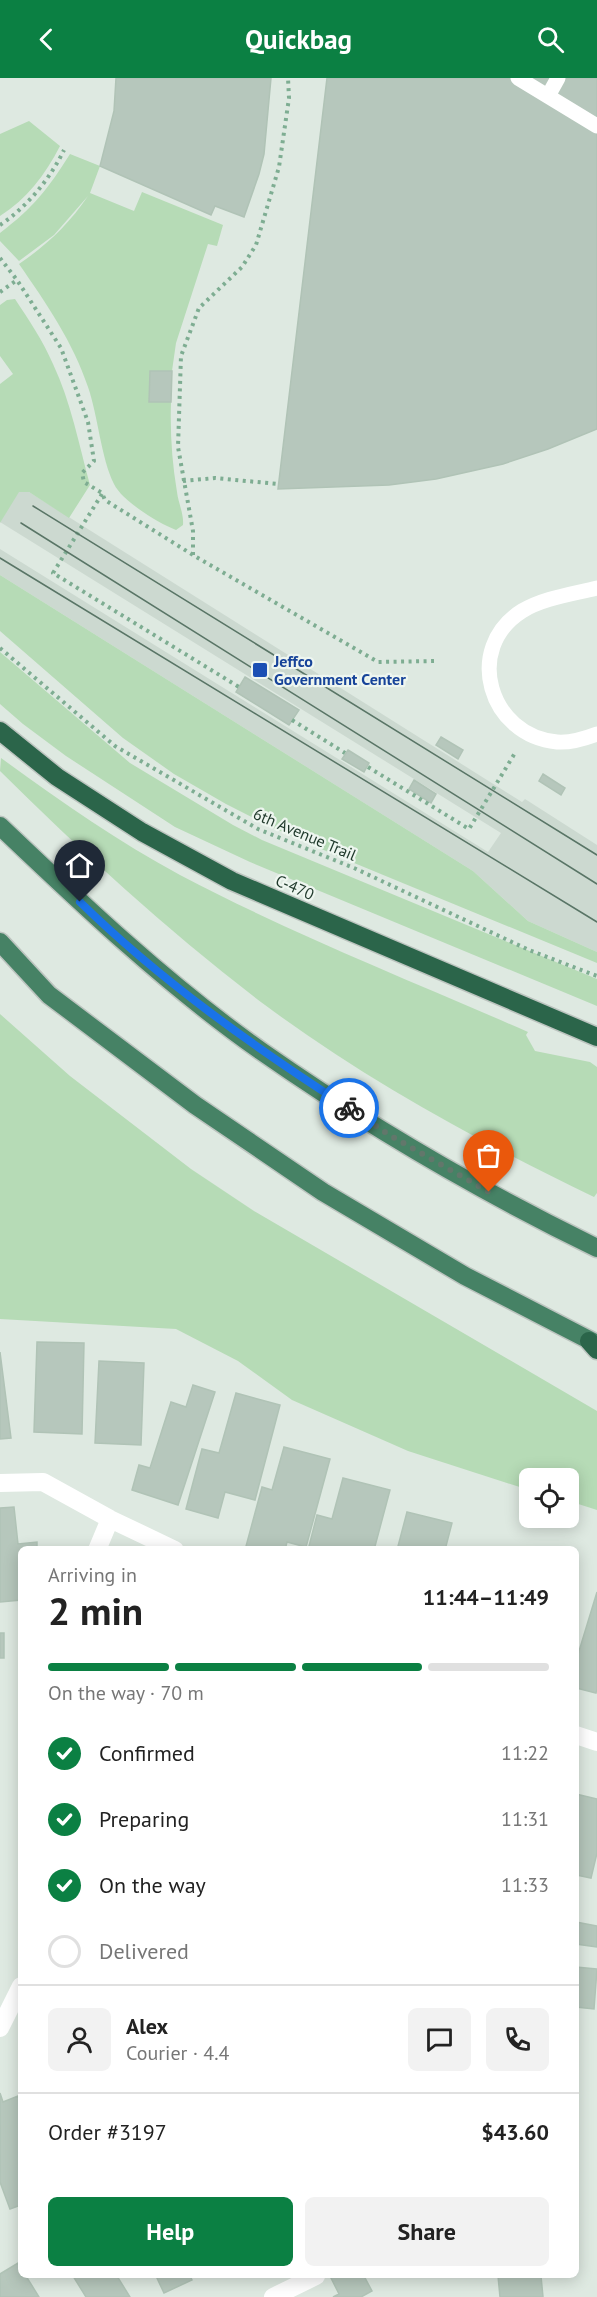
<!DOCTYPE html>
<meta charset="utf-8">
<style>
:root{--surface:#fff;--page:#f2f2f2;--text:#222;--muted:#767676;--line:#e0e0e0;--accent:#0b8043}
body{margin:0;font-family:"PT Sans",sans-serif;background:var(--page);color:var(--text);height:100vh;display:flex;flex-direction:column;font-size:22px;white-space:nowrap}
*{box-sizing:border-box;margin:0}
p{font-size:20px;color:var(--muted)}
.icon{flex:none;width:33px;height:33px;fill:none;stroke:currentColor;stroke-width:2;stroke-linecap:round;stroke-linejoin:round}
.map{position:relative;flex:1;overflow:hidden}
.sheet{position:absolute;left:18px;top:1468px;width:561px;height:732px;display:flex;flex-direction:column;background:var(--surface);border-radius:9px;box-shadow:0 3px 15px #0003}
.sheet>*{flex:none}
.tools{position:absolute;left:519px;top:1390px;display:grid;gap:12px}
.tools a{display:grid;place-items:center;width:60px;height:60px;border-radius:9px;background:var(--surface);box-shadow:0 3px 15px #0003;font-size:30px}
.pin{position:absolute;display:grid;place-items:center;width:51px;height:51px;color:#fff;margin:-62px -26px;border-radius:50% 50% 50% 0;rotate:-45deg;box-shadow:0 0 6px #0007}
.pin .icon{rotate:45deg}
.courier{position:absolute;display:grid;place-items:center;width:60px;height:60px;margin:-30px;border:4px solid #1a73e8;border-radius:50%;background:#fff;color:#222;box-shadow:0 2px 8px #0007}
.headline em{font-style:normal;font-weight:700}
.headline div{display:flex;flex-direction:column-reverse}
.headline{display:flex;align-items:center;justify-content:space-between;height:102px;padding:0 30px}
h1{font-size:39px;font-weight:700;line-height:45px}
.bar{display:grid;grid-template-columns:repeat(4,1fr);gap:9px 6px;align-content:center;height:72px;padding:0 30px}
.bar i{height:8px;border-radius:4px;background:var(--line)}
.bar .on{background:var(--accent)}
.bar p{grid-column:span 4}
.line{display:flex;align-items:center;gap:15px;padding:0 30px;border-top:2px solid var(--line)}
.line div{flex:1}
.round{display:grid;place-items:center;flex:none;width:63px;height:63px;border-radius:9px;background:var(--page)}
ol{padding:0 30px;list-style:none}
li{display:flex;align-items:center;gap:18px;height:66px}
li p{margin-inline-start:auto}
li .icon{padding:6px;border-radius:50%;background:var(--accent);color:#fff;stroke-width:4}
li:last-child{color:var(--muted)}
li i{width:33px;height:33px;border:3px solid var(--line);border-radius:50%}
.primary-button{display:flex;gap:12px;margin-top:auto;padding:12px 30px}
.primary-button a{flex:1;height:69px;border-radius:9px;background:var(--accent);color:#fff;font-size:24px;font-weight:700;line-height:69px;text-align:center}
.primary-button a+a{background:var(--page);color:var(--text)}
header{display:flex;justify-content:space-between;align-items:center;height:78px;padding:0 30px;background:var(--accent);color:#fff;font-size:27px;font-weight:700}
.map>svg:first-child{display:block}
.built{fill:#ccd9d0}
.green{fill:#b6dbb6}
.building{fill:#b6c7bc;stroke:#b0c3b6;stroke-width:1.5}
.lines{fill:none;stroke-linecap:round;stroke-linejoin:round}
.trunk-casing{stroke:#bcc4bf;stroke-width:21}
.motorway-casing{stroke:#bcc4bf;stroke-width:21}
.path{stroke:#7ead92;stroke-width:4;stroke-dasharray:3 4.5;stroke-linecap:butt}
.service{stroke:#fff;stroke-width:15}
.minor{stroke:#fff;stroke-width:18}
.trunk{stroke:#468265;stroke-width:18}
.motorway{stroke:#2b654a;stroke-width:18}
.tram{stroke:#597566;stroke-width:1.5}
.done{stroke:#62776b;stroke-width:6;stroke-dasharray:0 10.8}
.route{stroke:#1a73e8;stroke-width:8}
.transit-dot{fill:#1a4fb4;stroke:#eef6f0;stroke-width:2}
.labels{text-anchor:middle;stroke-width:4.5;stroke-linejoin:round;paint-order:stroke}
.transit-label{font-size:16px;font-weight:bold;fill:#164399;stroke:#eef6f0;text-anchor:start}
.street-label{font-size:16px;fill:#1f392b;stroke:#eef6f0}
</style>
<header><svg class="icon" aria-label="back" viewBox="0 0 24 24"><path d="M15 5l-7 7 7 7"/></svg>Quickbag<svg class="icon" aria-label="search" viewBox="0 0 24 24"><circle cx="10" cy="10" r="6"/><path d="M15 15l6 6"/></svg></header>
<div class="map">
<svg width="597" height="2219" viewBox="0 0 597 2219">
<rect width="100%" height="100%" fill="#dee9e1"/>
<path class="built" d="M18,414H29L522,724L525,721L597,767V874L528,843L473,793L0,497V471L488,774L501,755L0,444Z"/>
<path class="green" d="M29,43L60,68C45,97 27,121 0,138V56Z
M70,76L100,88L90,115L134,133L142,114L223,147L217,168L208,166L176,265L172,293H150L149,323L171,324C170,355 172,384 177,414C178,424 184,436 183,447L176,452C158,445 122,423 114,406C101,380 98,338 88,309C73,264 46,225 19,186C47,167 69,146 88,118L54,157L19,183L0,163V155C34,129 47,112 70,76Z
M15,221C29,242 43,263 53,286C71,324 79,367 90,407L69,440L29,414H19L0,445V306L13,296L0,278V227L7,222Z
M0,497L473,793L528,843L597,874V885L342,780L269,748L226,726L174,696L123,660L0,553Z
M0,574L130,685L233,747L262,762L597,901V928L250,784L175,749L66,678L23,646L0,626Z
M1,680C59,722 117,763 180,797C292,856 412,903 528,954L526,957L535,973L590,984L597,989V1115L594,1119C480,1064 367,1003 265,927C171,856 84,776 0,693Z
M0,936L70,998L191,1091L254,1133L597,1333V1432L569,1423L568,1401H530L529,1412L408,1373L292,1322L238,1283L176,1251L0,1241Z"/>
<path class="building" d="M116,0H271L264,76L259,96L244,139L215,128L211,137L100,88L114,33Z
M327,0H597V351L548,371L503,386L436,401L389,407L278,411Z
M150,293H172L171,324H149Z
M245,599L299,632L289,647L236,614Z
M441,659L463,672L458,681L436,667Z
M348,672L369,685L364,694L342,681Z
M543,696L565,710L561,717L539,703Z
M414,702L436,716L431,725L409,711Z
M37,1264L84,1265L82,1356L34,1354Z
M0,1274L11,1360L0,1361Z
M99,1283L144,1285L141,1367L95,1365Z
M193,1307L215,1314L178,1427L132,1412L139,1387L150,1390L171,1324L186,1329Z
M236,1315L280,1327L255,1422L225,1414L218,1440L186,1431L202,1371L219,1375Z
M284,1369L330,1381L306,1469L287,1464L285,1472H245L262,1409L272,1412Z
M343,1400L390,1412L374,1472H308L317,1437L332,1441Z
M14,1429L18,1466L37,1464V1472H21V1522L0,1524V1430Z
M407,1434L452,1445L445,1472H397Z
M597,1514V1611L596,1615L576,1610V1591L578,1583H576Z
M0,1555H4V1580H0Z
M576,1716L597,1721V1775L591,1800L576,1797Z
M576,1844L597,1848V1869L576,1866Z
M576,1889L597,1891L594,1931L576,1929Z
M0,2015L3,2024L18,2018L21,2027V2127L10,2131L0,2104Z
M18,2185L21,2190V2198H26L39,2219H0V2196Z
M73,2198H117L130,2219H86Z
M156,2198H190L192,2202L164,2215Z
M330,2198H364L372,2213L361,2219H333L339,2216Z
M498,2198H541L543,2219H500Z"/>
<g class="lines">
<defs>
<path id="trunk" d="M0,748C83,827 167,907 261,973C367,1047 480,1113 597,1170
M0,864L49,917L195,1027L323,1114L465,1198L597,1266"/>
<path id="motorway" d="M0,653L57,699L142,754L232,803L597,959
M589,1263L597,1272"/>
</defs>
<use href="#trunk" class="trunk-casing"/>
<use href="#motorway" class="motorway-casing"/>
<path class="path" d="M0,147C27,129 50,101 64,72
M0,180L17,202L61,270L88,344L94,383L82,395L84,404L102,415L105,422L193,477L378,584L434,583
M0,214L17,202
M183,403L215,400L278,406
M102,416L53,495L239,609
M193,477V453L178,369L181,278L199,230L242,189L256,167L279,89L289,20L288,0
M0,570L115,668L258,751L354,790L529,872L597,898
M292,642L345,675
M368,689L469,751L515,675"/>
<path class="service" d="M518,0L597,48
M548,18L558,0
M597,510C573,516 543,520 522,533C463,570 489,658 557,664C571,665 584,661 597,656"/>
<path class="minor" d="M0,1405L43,1404L110,1441L175,1472
M97,1472L110,1441
M576,1657L597,1664
M0,1950L21,1908
M273,2219L316,2198"/>
<use href="#trunk" class="trunk"/>
<use href="#motorway" class="motorway"/>
<path class="tram" d="M33,428L597,777
M21,445L597,806
M0,480L597,844"/>
</g>
<g class="lines">
<path class="done" d="M349,1030L391,1058L489,1114"/>
<path class="route" d="M80,824C161,903 254,969 349,1030"/>
</g>
<rect class="transit-dot" x="252" y="584" width="16" height="16" rx="3"/>
<g class="labels">
<g class="transit-label">
<text x="274" y="589">Jeffco<tspan x="274" dy="18">Government Center</tspan></text>
</g>
<g class="street-label">
<text transform="translate(305 756) rotate(23)" y="6">6th Avenue Trail</text>
<text transform="translate(295 809) rotate(23)" y="6">C-470</text>
</g>
</g>
</svg>
<div class="tools">
<a><svg class="icon" aria-label="locate" viewBox="0 0 24 24"><circle cx="12" cy="12" r="6"/><path d="M12 2v4M12 18v4M2 12h4M18 12h4"/></svg></a>
</div>
<div class="pin" style="left:489px;top:1114px;background:#ea580c"><svg class="icon" aria-label="bag" viewBox="0 0 24 24"><path d="M5 8h14l-1 12H6zM9 8a3 3 0 0 1 6 0"/></svg></div>
<div class="pin" style="left:80px;top:824px;background:#1f2937"><svg class="icon" aria-label="home" viewBox="0 0 24 24"><path d="M3 11l9-7 9 7M6 9v11h12V9"/></svg></div>
<div class="courier" style="left:349px;top:1030px"><svg class="icon" aria-label="bike" viewBox="0 0 24 24"><circle cx="6" cy="16" r="4"/><circle cx="18" cy="16" r="4"/><path d="M6 16l4-8h5l3 8M10 8l3 8H6M13 5h3"/></svg></div>
<section class="sheet">
<div class="headline"><div><h1>2 min</h1><p>Arriving in</p></div><em>11:44–11:49</em></div>
<div class="bar"><i class="on"></i><i class="on"></i><i class="on"></i><i></i><p>On the way · 70 m</p></div>
<ol>
<li><svg class="icon" aria-label="check" viewBox="0 0 24 24"><path d="M5 12l5 5 9-10"/></svg>Confirmed<p>11:22</p></li>
<li><svg class="icon" aria-label="check" viewBox="0 0 24 24"><path d="M5 12l5 5 9-10"/></svg>Preparing<p>11:31</p></li>
<li><svg class="icon" aria-label="check" viewBox="0 0 24 24"><path d="M5 12l5 5 9-10"/></svg>On the way<p>11:33</p></li>
<li><i></i>Delivered</li>
</ol>
<div class="line" style="height:108px"><a class="round"><svg class="icon" aria-label="person" viewBox="0 0 24 24"><circle cx="12" cy="8" r="4"/><path d="M4 21q1-7 8-7t8 7"/></svg></a><div><b>Alex</b><p>Courier · 4.4</p></div><a class="round"><svg class="icon" aria-label="chat" viewBox="0 0 24 24"><path d="M4 5h16v11H9l-5 4z"/></svg></a><a class="round"><svg class="icon" aria-label="phone" viewBox="0 0 24 24"><path d="M5 4h4l2 5-3 2q2 4 5 5l2-3 5 2v4C11 20 4 13 5 4z"/></svg></a></div>
<div class="line" style="height:78px"><div>Order #3197</div><b>$43.60</b></div>
<div class="primary-button"><a>Help</a><a>Share</a></div>
</section>
</div>
